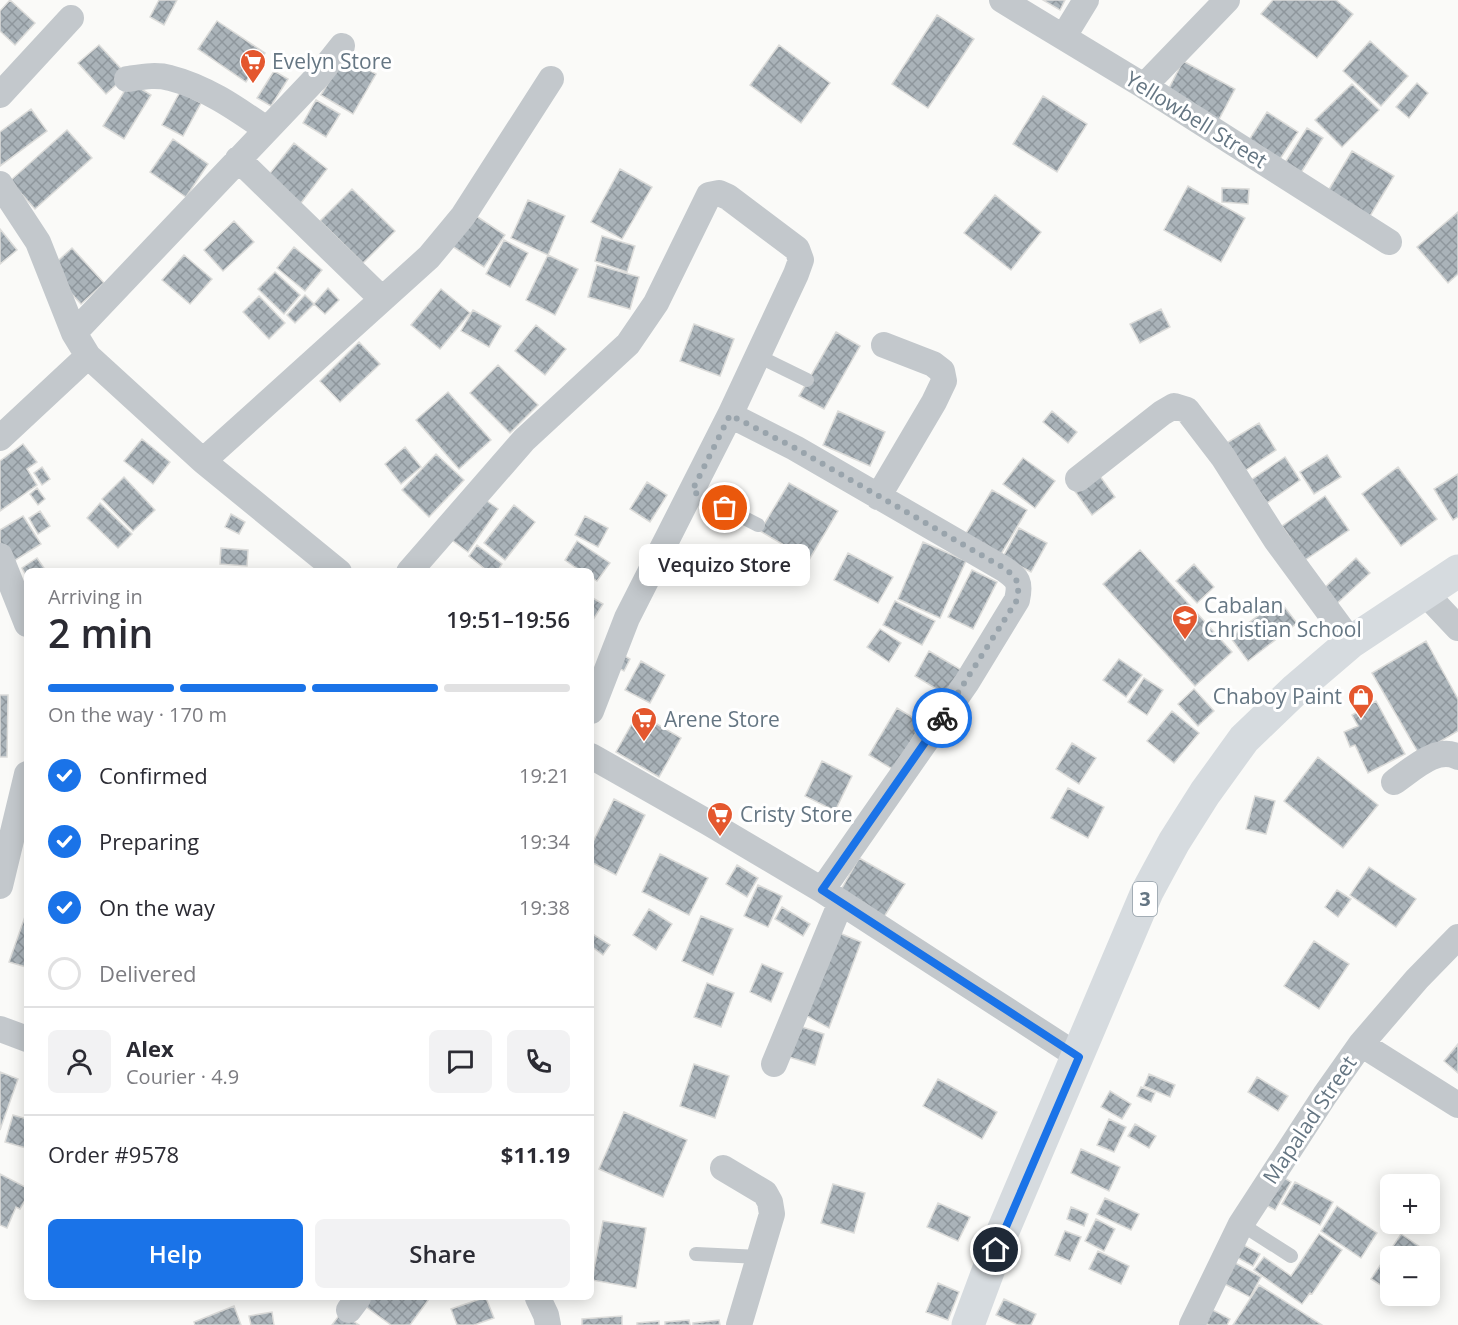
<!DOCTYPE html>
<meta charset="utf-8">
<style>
:root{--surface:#fff;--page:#f2f2f3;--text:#2b2b33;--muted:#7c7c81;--line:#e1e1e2;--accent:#1a73e8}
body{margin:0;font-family:"Open Sans",sans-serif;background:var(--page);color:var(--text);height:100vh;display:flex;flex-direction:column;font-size:22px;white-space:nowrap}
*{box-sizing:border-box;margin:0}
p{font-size:20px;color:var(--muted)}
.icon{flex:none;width:33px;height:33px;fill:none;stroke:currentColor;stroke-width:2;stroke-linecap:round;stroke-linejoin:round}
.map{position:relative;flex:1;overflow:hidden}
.panel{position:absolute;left:24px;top:568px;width:570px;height:732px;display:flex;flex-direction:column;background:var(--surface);border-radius:9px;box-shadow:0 3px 15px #0003}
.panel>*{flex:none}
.fabs{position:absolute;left:1380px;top:1174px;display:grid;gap:12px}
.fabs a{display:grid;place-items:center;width:60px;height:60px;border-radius:9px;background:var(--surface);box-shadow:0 3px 15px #0003;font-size:30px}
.pin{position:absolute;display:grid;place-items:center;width:51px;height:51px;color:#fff;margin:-26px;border:3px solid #fff;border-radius:50%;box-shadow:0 2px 6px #0007}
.courier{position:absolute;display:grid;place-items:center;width:60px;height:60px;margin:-30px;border:4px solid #1a73e8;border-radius:50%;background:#fff;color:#222;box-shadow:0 2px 8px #0007}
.bubble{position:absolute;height:42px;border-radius:9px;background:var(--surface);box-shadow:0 3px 15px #0003;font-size:20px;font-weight:600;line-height:42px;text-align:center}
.overview em{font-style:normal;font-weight:600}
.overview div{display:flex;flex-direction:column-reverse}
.overview{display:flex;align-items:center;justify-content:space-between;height:102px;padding:0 24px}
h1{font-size:39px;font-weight:600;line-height:45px}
.bar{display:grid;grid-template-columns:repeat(4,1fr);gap:9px 6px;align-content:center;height:72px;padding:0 24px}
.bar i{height:8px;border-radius:4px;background:var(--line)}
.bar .selected{background:var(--accent)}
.bar p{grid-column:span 4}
.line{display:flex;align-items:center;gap:15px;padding:0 24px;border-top:2px solid var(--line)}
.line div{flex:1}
.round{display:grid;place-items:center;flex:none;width:63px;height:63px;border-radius:9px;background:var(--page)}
ol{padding:0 24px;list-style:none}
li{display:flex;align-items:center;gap:18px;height:66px}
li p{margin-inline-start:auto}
li .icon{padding:6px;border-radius:50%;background:var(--accent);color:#fff;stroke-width:4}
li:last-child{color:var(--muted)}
li i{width:33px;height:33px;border:3px solid var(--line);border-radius:50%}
.cta{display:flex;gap:12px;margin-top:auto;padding:12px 24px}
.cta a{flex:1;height:69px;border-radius:9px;background:var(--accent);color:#fff;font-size:24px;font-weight:600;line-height:69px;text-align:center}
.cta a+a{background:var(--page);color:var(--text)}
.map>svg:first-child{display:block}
.building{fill:url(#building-cross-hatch);stroke:#dcdcda;stroke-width:1.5}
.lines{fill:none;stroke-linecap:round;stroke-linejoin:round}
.service{stroke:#c3c8cc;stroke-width:14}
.minor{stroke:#c3c8cc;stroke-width:26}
.trunk{stroke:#d6dbdf;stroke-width:33}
.done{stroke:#99a4ac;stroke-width:6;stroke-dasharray:0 10.8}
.route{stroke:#1a73e8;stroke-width:8}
.labels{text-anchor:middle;stroke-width:6;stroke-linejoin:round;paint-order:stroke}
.shield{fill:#fff;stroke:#939fa8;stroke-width:1.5}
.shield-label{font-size:20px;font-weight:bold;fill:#657683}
.poi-label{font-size:21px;fill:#657683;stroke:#fff;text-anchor:start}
.street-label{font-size:21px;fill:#657683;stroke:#fff}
</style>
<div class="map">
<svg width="1458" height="1325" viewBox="0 0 1458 1325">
<defs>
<pattern id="building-cross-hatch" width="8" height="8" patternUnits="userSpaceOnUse" patternTransform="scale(1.5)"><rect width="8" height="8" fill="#aab3b9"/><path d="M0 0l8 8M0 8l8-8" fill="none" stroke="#8e969c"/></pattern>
</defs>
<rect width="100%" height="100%" fill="#fafaf8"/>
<path class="building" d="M10,0L35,23L15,45L0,31V11Z
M159,0H177L164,25L150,17Z
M1043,0H1065L1060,10Z
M1273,0H1336L1353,14L1317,58L1261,14Z
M937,15L974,39L928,108L892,84Z
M217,21L265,53L246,82L198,49Z
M1370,41L1408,76L1381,106L1343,71Z
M99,45L127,75L106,94L78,63Z
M779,45L830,83L801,123L750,85Z
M344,56L376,74L353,114L321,95Z
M1183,61L1235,89L1217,123L1165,96Z
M274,71L288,79L271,106L257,98Z
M130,82L151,95L124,139L103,126Z
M1417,83L1428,93L1409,118L1396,107Z
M1352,84L1379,110L1342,147L1315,120Z
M180,92L201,103L183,136L162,125Z
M1043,96L1087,124L1057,172L1013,144Z
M316,100L340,114L326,137L303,123Z
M31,109L47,131L0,166V132Z
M1267,112L1298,132L1280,159L1249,140Z
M1307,128L1323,138L1297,179L1281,169Z
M67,130L92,158L35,209L10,181Z
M173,139L208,164L186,197L150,172Z
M294,143L327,169L301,203L267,177Z
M1352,151L1394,176L1367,221L1325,196Z
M620,169L652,187L622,239L591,222Z
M1188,186L1245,218L1221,262L1164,230Z
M1222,188L1249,189L1248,204L1222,202Z
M352,189L395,231L363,263L320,221Z
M995,195L1041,232L1011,270L964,233Z
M528,200L565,216L548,255L511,238Z
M1458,212V274L1448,283L1417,247Z
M473,214L505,235L484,267L452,246Z
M234,221L254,242L223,271L204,250Z
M0,229L17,250L0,264Z
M602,236L635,246L627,272L595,261Z
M504,240L528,253L510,287L486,274Z
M294,247L322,270L305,291L277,268Z
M72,248L104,283L81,304L49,269Z
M184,255L212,279L190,304L162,280Z
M548,255L578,269L555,315L526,300Z
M597,265L639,277L630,309L588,297Z
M275,272L300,295L284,314L258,289Z
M328,288L339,300L325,314L314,304Z
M441,289L470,313L440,349L411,325Z
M305,295L314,304L295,323L287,315Z
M259,296L285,323L269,339L243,312Z
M1161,309L1170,327L1140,343L1130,324Z
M473,310L501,326L489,347L461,331Z
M694,324L734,339L720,376L680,361Z
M536,325L566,349L545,375L515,351Z
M836,332L860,346L824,409L799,396Z
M359,342L380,364L340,402L320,381Z
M498,365L538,405L510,433L470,393Z
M448,392L491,440L459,469L416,420Z
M838,411L885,432L870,466L823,445Z
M1052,411L1077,432L1068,443L1043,422Z
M1259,423L1276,450L1243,472L1225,444Z
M142,439L170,462L153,484L124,461Z
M23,444L37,462L27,469L37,485L0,511V461Z
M405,447L421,467L401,484L385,464Z
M436,454L464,480L429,517L402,490Z
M1327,455L1341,477L1314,494L1300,472Z
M1285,457L1300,480L1267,503L1251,480Z
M1023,458L1055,481L1035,508L1003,484Z
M42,467L50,479L42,485L34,473Z
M1398,467L1437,519L1401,546L1362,494Z
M1097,472L1115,497L1092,515L1074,490Z
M1458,474V517L1453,520L1434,489Z
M124,477L155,510L133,531L102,499Z
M647,482L667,495L650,522L630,509Z
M789,483L838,511L809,560L760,531Z
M37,488L45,499L38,505L30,494Z
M992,490L1027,510L997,561L962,540Z
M480,496L498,509L468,552L449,538Z
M1325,496L1349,530L1305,560L1282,526Z
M100,503L132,534L118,548L87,518Z
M514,505L535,522L505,560L484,543Z
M40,511L50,526L38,534L29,518Z
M231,514L245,522L239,534L225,527Z
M23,516L41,544L9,564L0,550V530Z
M585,516L608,528L598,547L575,535Z
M1019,528L1047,543L1031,572L1003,557Z
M577,541L610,563L597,581L591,577V572H582L565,560Z
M923,542L966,561L940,618L898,599Z
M477,545L502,564L497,572H489L469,556Z
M221,548L248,550L247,566L220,564Z
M1140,550L1232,652L1195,686L1103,584Z
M848,553L893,577L878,603L834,580Z
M37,558L44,568L39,572H27V577L22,568Z
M1356,558L1370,573L1333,607L1320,592Z
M1194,564L1214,587L1197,603L1176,581Z
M972,570L997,582L973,629L948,617Z
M591,597L603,604L591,623Z
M1279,600L1297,623L1248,661L1230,637Z
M895,601L935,621L922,645L883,625Z
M880,629L901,643L889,662L867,647Z
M1426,641L1458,699V731L1419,754L1372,673Z
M929,651L963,671L948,696L915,676Z
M621,654L630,659L624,671L615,666Z
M1119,659L1142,675L1126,697L1103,680Z
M641,661L665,675L650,703L625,690Z
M1144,678L1163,690L1147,715L1128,702Z
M1194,689L1214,711L1198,726L1178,704Z
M0,695H8L7,757H0Z
M1376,701L1405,754L1368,773L1355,745L1350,747L1344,732L1358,726L1352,715Z
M897,708L922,723L894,770L869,755Z
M1172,711L1199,733L1174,763L1147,741Z
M638,713L681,738L659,777L616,752Z
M1072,743L1096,758L1079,784L1056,769Z
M1318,757L1378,805L1343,848L1284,801Z
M822,761L852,776L835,811L805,796Z
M1068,788L1104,807L1088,838L1051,818Z
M1255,796L1275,801L1266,834L1246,829Z
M614,799L645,815L616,875L591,862V846Z
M660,854L708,878L689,915L642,892Z
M859,858L905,884L880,923L837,897Z
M737,865L758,878L747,897L726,884Z
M1369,867L1416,899L1396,927L1350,895Z
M758,885L782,896L768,927L744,916Z
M1337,890L1351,899L1338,917L1325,907Z
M782,907L810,924L803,936L775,919Z
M649,909L672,924L656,950L633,935Z
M27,911V964L26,967L9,962Z
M701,916L733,929L713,975L682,961Z
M837,932L861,942L829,1028L807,1016Z
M591,933L610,945L603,955L591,946Z
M1314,941L1349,964L1319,1009L1284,986Z
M762,964L783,973L771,1002L750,992Z
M707,983L734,993L721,1027L694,1017Z
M799,1026L824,1034L815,1065L789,1057Z
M1458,1044V1073L1444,1061Z
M694,1064L729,1076L715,1118L680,1106Z
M0,1072L18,1079L0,1130Z
M1149,1074L1175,1085L1170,1097L1144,1086Z
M1257,1077L1288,1096L1278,1111L1248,1092Z
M938,1079L997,1112L982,1139L923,1106Z
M1141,1087L1155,1093L1151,1102L1137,1096Z
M1110,1091L1131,1104L1122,1119L1101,1107Z
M624,1112L687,1140L663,1197L599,1169Z
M13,1115L27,1119L26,1148L5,1142Z
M1109,1119L1126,1127L1114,1152L1097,1145Z
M1135,1124L1156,1136L1149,1148L1128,1136Z
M1081,1149L1120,1167L1109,1191L1071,1173Z
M0,1174L27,1188V1197L20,1209L16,1207L7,1228L0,1225Z
M1281,1176L1291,1182L1275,1210L1266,1205Z
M1295,1182L1333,1202L1320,1225L1282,1204Z
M833,1184L865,1193L854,1233L821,1223Z
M1105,1198L1139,1214L1131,1230L1097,1214Z
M938,1203L970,1217L958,1241L927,1227Z
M1337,1206L1377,1233L1361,1258L1321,1231Z
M1071,1207L1088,1214L1084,1226L1067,1219Z
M1096,1219L1115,1229L1104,1251L1085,1241Z
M603,1221L646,1228L636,1288L592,1280Z
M1065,1231L1081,1237L1070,1261L1055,1255Z
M1319,1234L1342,1250L1312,1294L1310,1293L1302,1304L1254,1270L1264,1257L1291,1276Z
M1401,1234L1435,1257L1430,1266V1257H1390V1291L1371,1279Z
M1238,1242L1260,1254L1253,1266L1231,1254Z
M1098,1251L1129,1266L1121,1284L1089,1269Z
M1226,1258L1261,1277L1250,1297L1215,1279Z
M938,1283L959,1292L948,1320L926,1312Z
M1259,1285L1322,1325H1233Z
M361,1298H427L429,1299L410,1325H391L358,1301Z
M483,1298H486L494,1318L474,1325H457L451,1309Z
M1004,1299L1036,1314L1031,1325H1018L996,1315Z
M234,1306L241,1325H195L194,1322Z
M1205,1306L1230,1319L1227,1325H1209L1197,1319Z
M272,1312L274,1325H251L249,1316Z
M341,1313L359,1325H332Z
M622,1316V1325H582V1319Z
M689,1320L690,1325H665V1322Z
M719,1320L720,1325H693V1323Z
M659,1321V1325H637V1323Z"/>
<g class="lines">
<path class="service" d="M758,356L807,380
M692,491L758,525
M1241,1224L1291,1256
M696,1254L760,1257"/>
<path class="minor" d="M1002,0L1144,86L1389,242
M1064,36L1086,0
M127,79C141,77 156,74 170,78C206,87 237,109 266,129
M1144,86L1227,0
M0,95L71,18
M238,159L381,298
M0,184L38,242L74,333L88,356L203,461
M74,333L319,75L342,46
M730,415L795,448L1004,569C1018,579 1021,582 1017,600L967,682L822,890
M0,438L88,356
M1078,479L1162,413L1174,406L1187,410L1223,457L1276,540L1351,642
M878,497L934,402L944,381L942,371L933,364L884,345
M0,556L27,624
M339,572L203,461L429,257L463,216L551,79
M409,572L524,440L628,344L656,303L709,195L719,193L728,197L797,249L801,260L796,274L730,415L627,618L591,711
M1425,593L1458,628
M591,756L709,823L822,890L1079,1057
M1394,782C1412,770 1437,745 1458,757
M0,886L27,774
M0,1029L27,1039
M1361,1044L1458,1105
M774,1064L841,902
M723,1168L765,1193L770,1202L772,1214L739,1325
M538,1298L546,1315L548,1325
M349,1310L358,1298
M1192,1325L1241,1224L1325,1095L1361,1044L1417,979L1458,937"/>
<path class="trunk" d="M968,1325L1003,1231L1147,892L1174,842L1205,793L1244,739L1296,689L1351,642L1458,571"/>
</g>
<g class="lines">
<path class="done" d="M725,508L692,491L730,415L795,448L1004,568C1018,579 1020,582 1017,600L942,718"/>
<path class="route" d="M942,718L822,890L1079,1057L996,1250"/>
</g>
<defs>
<symbol id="supermarket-pin" viewBox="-11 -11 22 30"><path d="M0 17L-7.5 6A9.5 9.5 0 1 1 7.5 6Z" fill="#e4572e" stroke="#fff"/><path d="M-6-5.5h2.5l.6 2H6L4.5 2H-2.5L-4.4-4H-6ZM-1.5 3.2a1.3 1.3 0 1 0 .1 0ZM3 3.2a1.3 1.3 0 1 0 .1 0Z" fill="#fff"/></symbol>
<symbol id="school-pin" viewBox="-11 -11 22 30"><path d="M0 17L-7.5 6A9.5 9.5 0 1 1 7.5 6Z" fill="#e4572e" stroke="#fff"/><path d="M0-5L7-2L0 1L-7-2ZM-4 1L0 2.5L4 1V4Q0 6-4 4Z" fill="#fff"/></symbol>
<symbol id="shop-pin" viewBox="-11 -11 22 30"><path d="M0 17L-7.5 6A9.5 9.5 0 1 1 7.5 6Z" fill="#e4572e" stroke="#fff"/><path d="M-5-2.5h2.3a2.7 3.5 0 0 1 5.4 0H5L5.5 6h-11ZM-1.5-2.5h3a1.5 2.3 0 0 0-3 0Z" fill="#fff"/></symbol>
</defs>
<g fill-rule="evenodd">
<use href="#supermarket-pin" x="238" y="47" width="30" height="40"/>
<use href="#school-pin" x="1170" y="603" width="30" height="40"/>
<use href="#shop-pin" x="1346" y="682" width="30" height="40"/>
<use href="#supermarket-pin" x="629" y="705" width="30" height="40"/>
<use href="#supermarket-pin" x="705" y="800" width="30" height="40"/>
</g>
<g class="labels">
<rect class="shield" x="1133" y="882" width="24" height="34" rx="4.5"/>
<g class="shield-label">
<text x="1145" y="906">3</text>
</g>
<g class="poi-label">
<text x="272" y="69">Evelyn Store</text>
<text x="1204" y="613">Cabalan<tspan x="1204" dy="24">Christian School</tspan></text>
<text x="1342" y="704" text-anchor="end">Chaboy Paint</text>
<text x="664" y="727">Arene Store</text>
<text x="740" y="822">Cristy Store</text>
</g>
<g class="street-label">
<text transform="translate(1196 120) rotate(32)" y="7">Yellowbell Street</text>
<text transform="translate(1310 1120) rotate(-56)" y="7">Mapalad Street</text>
</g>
</g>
</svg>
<div class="fabs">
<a>+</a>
<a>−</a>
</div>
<div class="pin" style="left:725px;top:508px;background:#ea580c"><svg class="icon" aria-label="bag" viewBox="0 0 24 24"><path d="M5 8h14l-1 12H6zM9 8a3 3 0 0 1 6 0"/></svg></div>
<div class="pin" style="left:996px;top:1250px;background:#1f2937"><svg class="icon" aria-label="home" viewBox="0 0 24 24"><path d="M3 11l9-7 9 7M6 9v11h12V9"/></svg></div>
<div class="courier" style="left:942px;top:718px"><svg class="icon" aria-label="bike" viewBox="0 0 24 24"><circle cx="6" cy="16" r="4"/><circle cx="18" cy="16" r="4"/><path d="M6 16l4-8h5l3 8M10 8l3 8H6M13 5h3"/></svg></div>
<div class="bubble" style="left:639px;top:544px;width:171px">Vequizo Store</div>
<section class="panel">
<div class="overview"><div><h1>2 min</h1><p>Arriving in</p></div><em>19:51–19:56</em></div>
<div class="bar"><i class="selected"></i><i class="selected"></i><i class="selected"></i><i></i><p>On the way · 170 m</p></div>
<ol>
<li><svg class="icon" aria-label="check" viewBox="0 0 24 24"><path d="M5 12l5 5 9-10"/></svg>Confirmed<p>19:21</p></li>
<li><svg class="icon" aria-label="check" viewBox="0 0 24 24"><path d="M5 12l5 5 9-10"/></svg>Preparing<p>19:34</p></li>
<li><svg class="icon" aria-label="check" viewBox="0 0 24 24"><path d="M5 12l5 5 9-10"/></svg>On the way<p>19:38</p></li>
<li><i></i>Delivered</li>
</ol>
<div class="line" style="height:108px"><a class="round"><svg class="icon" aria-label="person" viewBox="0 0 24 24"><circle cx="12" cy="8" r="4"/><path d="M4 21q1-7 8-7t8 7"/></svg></a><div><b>Alex</b><p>Courier · 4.9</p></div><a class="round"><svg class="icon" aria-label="chat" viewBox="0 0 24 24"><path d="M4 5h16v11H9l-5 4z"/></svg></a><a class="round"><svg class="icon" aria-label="phone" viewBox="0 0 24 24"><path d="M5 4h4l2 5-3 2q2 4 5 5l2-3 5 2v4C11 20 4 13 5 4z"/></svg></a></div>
<div class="line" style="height:78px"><div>Order #9578</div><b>$11.19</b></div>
<div class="cta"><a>Help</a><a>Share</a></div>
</section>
</div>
